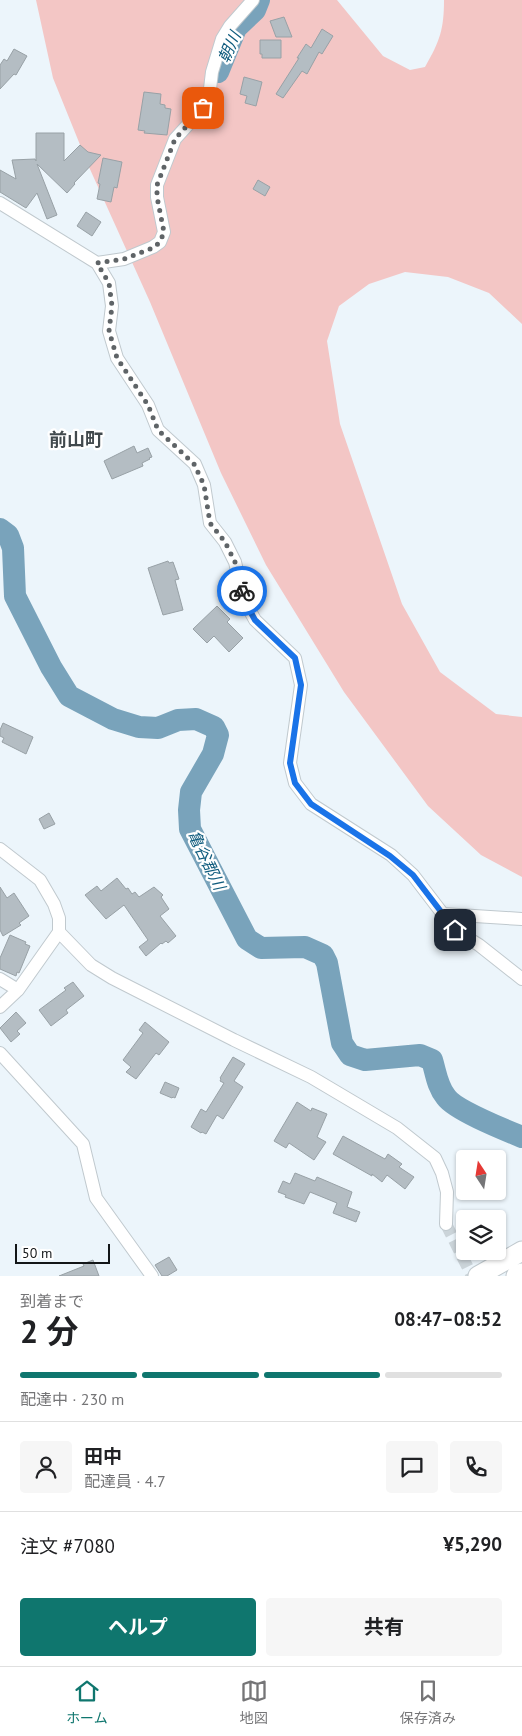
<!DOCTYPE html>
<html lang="ja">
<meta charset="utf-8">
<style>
:root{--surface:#fff;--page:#f6f6f6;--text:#202124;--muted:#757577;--line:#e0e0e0;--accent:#0f766e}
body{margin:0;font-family:"PT Sans","Noto Sans JP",sans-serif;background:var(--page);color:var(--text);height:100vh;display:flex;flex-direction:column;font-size:19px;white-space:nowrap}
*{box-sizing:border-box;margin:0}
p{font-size:16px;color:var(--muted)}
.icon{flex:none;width:28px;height:28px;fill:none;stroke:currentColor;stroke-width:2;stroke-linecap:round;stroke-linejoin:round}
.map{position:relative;height:1276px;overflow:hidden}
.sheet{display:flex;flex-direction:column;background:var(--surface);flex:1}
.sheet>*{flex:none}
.needle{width:32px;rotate:348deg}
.buttons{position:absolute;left:456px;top:1150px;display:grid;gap:10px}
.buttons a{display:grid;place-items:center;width:50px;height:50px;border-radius:5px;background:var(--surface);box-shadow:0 1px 4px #0004;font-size:25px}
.scale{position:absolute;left:15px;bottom:12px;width:95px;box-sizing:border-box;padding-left:5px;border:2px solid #131618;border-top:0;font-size:14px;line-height:18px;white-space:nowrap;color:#131618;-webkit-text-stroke:4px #fff;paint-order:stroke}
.pin{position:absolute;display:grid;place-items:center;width:42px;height:42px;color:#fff;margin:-21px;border-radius:10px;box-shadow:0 2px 8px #0006}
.courier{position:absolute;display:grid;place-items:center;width:50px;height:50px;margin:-25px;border:4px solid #1a73e8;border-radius:50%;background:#fff;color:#222;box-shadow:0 1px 6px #0007}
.overview em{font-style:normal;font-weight:700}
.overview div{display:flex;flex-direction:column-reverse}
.overview{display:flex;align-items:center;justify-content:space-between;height:85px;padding:0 20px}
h1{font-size:32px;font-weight:700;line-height:38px}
.bar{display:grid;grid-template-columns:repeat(4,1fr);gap:8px 5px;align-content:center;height:60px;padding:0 20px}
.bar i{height:6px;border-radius:4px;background:var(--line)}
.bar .selected{background:var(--accent)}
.bar p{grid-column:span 4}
.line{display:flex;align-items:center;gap:12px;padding:0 20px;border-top:1px solid var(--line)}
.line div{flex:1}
.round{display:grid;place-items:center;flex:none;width:52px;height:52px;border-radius:5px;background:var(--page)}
.action{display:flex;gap:10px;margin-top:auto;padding:10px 20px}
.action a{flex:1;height:58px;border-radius:5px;background:var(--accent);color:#fff;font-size:20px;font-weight:700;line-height:58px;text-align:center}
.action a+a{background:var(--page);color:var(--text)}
.tab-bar{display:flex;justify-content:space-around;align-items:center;height:70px;border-top:1px solid var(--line);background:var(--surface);font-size:14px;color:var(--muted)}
.tab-bar a{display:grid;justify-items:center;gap:2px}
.tab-bar .selected{color:var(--accent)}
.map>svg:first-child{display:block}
.green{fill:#f3c6c5}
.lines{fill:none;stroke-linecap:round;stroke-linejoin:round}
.river{stroke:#79a3bb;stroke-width:22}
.building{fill:#b4bdc3;stroke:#98a1a6}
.minor-tunnel{stroke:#cbd4d9;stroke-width:12;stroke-dasharray:12 6;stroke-linecap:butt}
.minor-casing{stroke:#c0c9ce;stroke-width:14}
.highway-casing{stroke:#c0c9ce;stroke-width:21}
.minor{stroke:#fff;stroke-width:12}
.highway{stroke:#fff;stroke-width:19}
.done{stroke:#5f6467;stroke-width:5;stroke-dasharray:0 9}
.route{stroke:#1a73e8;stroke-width:6}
.labels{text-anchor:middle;stroke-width:4.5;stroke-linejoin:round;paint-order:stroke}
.water-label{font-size:16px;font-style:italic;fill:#105c7e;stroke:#fff}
.quarter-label{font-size:18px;font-weight:bold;fill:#41494d;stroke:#fff}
</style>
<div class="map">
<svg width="522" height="1276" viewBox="0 0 522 1276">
<rect width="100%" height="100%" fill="#ecf5fb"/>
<path class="green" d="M36,0H337L383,56L410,70L425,67C440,41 444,29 444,0H522V324L489,293L448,277L405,272L369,284L339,306L327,341L340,424L402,604L440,672L496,714L522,717V877L481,855L428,806L344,692L266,565L221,473L150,302L89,167L53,78Z"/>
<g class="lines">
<path class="river" d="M218,72L236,28L255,10L259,0
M0,529L8,535L13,548L15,596L51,667L69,696L113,719L139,727L158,728L178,720L196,719L214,727L218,735L213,754L191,792L189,810L190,829L247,939L261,948L305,947L323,955L327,963L342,1043L350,1055L365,1060L420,1055L432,1060C436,1073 437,1086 446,1097C455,1110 505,1130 522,1137"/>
</g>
<path class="building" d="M284,17L292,37H276L270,21Z
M322,29L333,36L322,54L319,52L307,74L302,71L283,98L276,94L299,58H297L306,44L311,48Z
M260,40H281V58H262V54H260Z
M14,49L27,56L16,75L14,74L0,89V65L4,59L7,61Z
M244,77L262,82L256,106L245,103L247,96L240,94Z
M144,92L161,94L160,104L165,105V108L171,109L167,135L144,133L145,131L138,130Z
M36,133H64V161L80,145L88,152L101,155L74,183L75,184L67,193L37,164L57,215L47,219L37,193L26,208L0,192V170L16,179L12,160L35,159L36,161Z
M103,158L122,162L117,188L114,187L111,202L97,199L100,184L98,183Z
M258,180L270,187L265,196L253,189Z
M86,212L101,222L92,236L77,226Z
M134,446L137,453L148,448L152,457L149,458L150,459L142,463L143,466L112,479L104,461Z
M168,561L169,563L173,562L179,579L175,580L183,610L163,615L148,568Z
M217,606L230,619L227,622L243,638L229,652L214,636L207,643L193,629Z
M3,723L33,737L26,754L2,742L4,738L0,736V730Z
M49,813L55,824L44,829L39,819Z
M117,878L126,889L128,888L132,894L135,892L139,897L154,887L163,895L161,897L169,909L160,916L176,936L168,943L166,941L162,944L161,943L146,956L139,947L148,940L124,905L106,919L85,895L97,886L101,891Z
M0,887L7,898L14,893L29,916L19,923L21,925L3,936L0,930Z
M10,935L26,942L25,944L30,946L19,973L17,972L16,976L0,969V958Z
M73,982L84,996L66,1010L68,1013L51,1026L39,1010L66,990L64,988Z
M16,1012L26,1023L17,1031L20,1034L11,1042L0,1028Z
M145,1022L169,1042L159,1055L156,1053L136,1079L126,1072L131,1067L123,1060L143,1033L139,1030Z
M233,1057L245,1064L234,1081L243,1087L223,1119L217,1115L206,1134L202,1132L201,1133L191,1127L201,1109L206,1112L224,1083L220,1081L221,1079L220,1078Z
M165,1082L179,1088L175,1098L173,1097L172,1098L160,1093Z
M297,1102L311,1111L312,1108L327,1114L317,1137L326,1142L314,1160L289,1143L286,1148L274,1141Z
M343,1136L385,1159L388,1154L402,1164L399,1167L414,1177L405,1189L387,1175L382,1182L372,1174V1176L333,1154Z
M295,1173L315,1181L317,1177L352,1192L347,1207L360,1212L356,1222L333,1213L337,1203L310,1192L304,1204L285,1197L286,1195L278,1192L283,1181L290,1184Z
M169,1257L177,1270L167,1276H162L155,1265Z
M93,1260L99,1276H59L84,1266L83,1264Z"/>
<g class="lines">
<path class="minor-tunnel" d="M446,1224L472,1276"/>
<defs>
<path id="minor" d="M0,203L97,263L109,283L112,306L109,331L117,358L148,405L158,430L195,464L204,485L210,523L225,542L235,562L244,600L255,620L295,658L301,685L290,763L295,783L311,804L391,855L413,875L455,930L479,945L522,979
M97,263L124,259L153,247L160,242L164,232L157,197V185L175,139L203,108L209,97L212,72L222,39L230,26L253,0
M0,849L40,880L54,904L59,918V932L18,990L0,1007
M443,914L522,919
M59,932L91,965L112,978L234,1040L311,1077L397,1128L435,1158L442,1173L447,1192L446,1224
M0,979L18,990
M0,1053L83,1144L96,1198L152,1276"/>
<path id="highway" d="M478,1276L522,1251
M516,1276L522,1273"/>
</defs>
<use href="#minor" class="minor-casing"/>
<use href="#highway" class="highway-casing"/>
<use href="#minor" class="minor"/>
<use href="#highway" class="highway"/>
</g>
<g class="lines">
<path class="done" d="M203,108L175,139L157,185V197L164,232L160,242L153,248L124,259L97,263L109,283L112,306L109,331L117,358L148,405L158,430L194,464L204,485L210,523L225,542L235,562L242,591"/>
<path class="route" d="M242,591L244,600L255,620L295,658L301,685L290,763L295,783L311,804L390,856L413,875L455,930"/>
</g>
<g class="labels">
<g class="water-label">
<text transform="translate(229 47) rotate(-66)" y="6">朝川</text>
<text transform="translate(207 860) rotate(64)" y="6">亀谷郡川</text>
</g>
<g class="quarter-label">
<text x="76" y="446">前山町</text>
</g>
</g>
</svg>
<div class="buttons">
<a><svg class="needle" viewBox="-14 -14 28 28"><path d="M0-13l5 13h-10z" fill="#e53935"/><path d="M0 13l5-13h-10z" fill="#757577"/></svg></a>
<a><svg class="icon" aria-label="layers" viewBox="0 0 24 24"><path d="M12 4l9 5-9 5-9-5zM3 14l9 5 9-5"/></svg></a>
</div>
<div class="scale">50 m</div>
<div class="pin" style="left:203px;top:108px;background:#ea580c"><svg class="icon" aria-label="bag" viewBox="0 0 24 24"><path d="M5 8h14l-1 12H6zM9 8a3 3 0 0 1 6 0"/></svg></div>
<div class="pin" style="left:455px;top:930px;background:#1f2937"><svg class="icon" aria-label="home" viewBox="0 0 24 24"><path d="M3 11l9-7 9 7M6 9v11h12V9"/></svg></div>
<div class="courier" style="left:242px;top:591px"><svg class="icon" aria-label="bike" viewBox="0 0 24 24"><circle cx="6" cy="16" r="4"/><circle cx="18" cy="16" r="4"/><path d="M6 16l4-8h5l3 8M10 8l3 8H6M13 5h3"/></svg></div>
</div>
<section class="sheet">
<div class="overview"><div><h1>2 分</h1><p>到着まで</p></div><em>08:47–08:52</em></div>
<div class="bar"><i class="selected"></i><i class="selected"></i><i class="selected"></i><i></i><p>配達中 · 230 m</p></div>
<div class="line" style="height:90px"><a class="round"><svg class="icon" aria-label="person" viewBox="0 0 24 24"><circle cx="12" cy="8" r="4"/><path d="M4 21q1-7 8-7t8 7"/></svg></a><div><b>田中</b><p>配達員 · 4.7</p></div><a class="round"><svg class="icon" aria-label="chat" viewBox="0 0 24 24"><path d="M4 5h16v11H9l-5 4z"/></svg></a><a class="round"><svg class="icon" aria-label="phone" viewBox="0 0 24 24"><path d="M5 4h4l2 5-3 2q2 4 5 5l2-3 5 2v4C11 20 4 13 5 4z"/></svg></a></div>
<div class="line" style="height:65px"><div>注文 #7080</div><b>¥5,290</b></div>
<div class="action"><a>ヘルプ</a><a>共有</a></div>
</section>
<nav class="tab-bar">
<a class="selected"><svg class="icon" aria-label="home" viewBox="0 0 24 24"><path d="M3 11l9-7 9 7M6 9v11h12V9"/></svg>ホーム</a>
<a><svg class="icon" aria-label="map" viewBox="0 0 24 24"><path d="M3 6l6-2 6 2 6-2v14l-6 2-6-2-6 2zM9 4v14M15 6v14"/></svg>地図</a>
<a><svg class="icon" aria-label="saved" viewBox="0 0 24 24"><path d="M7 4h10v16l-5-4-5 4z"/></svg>保存済み</a>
</nav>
